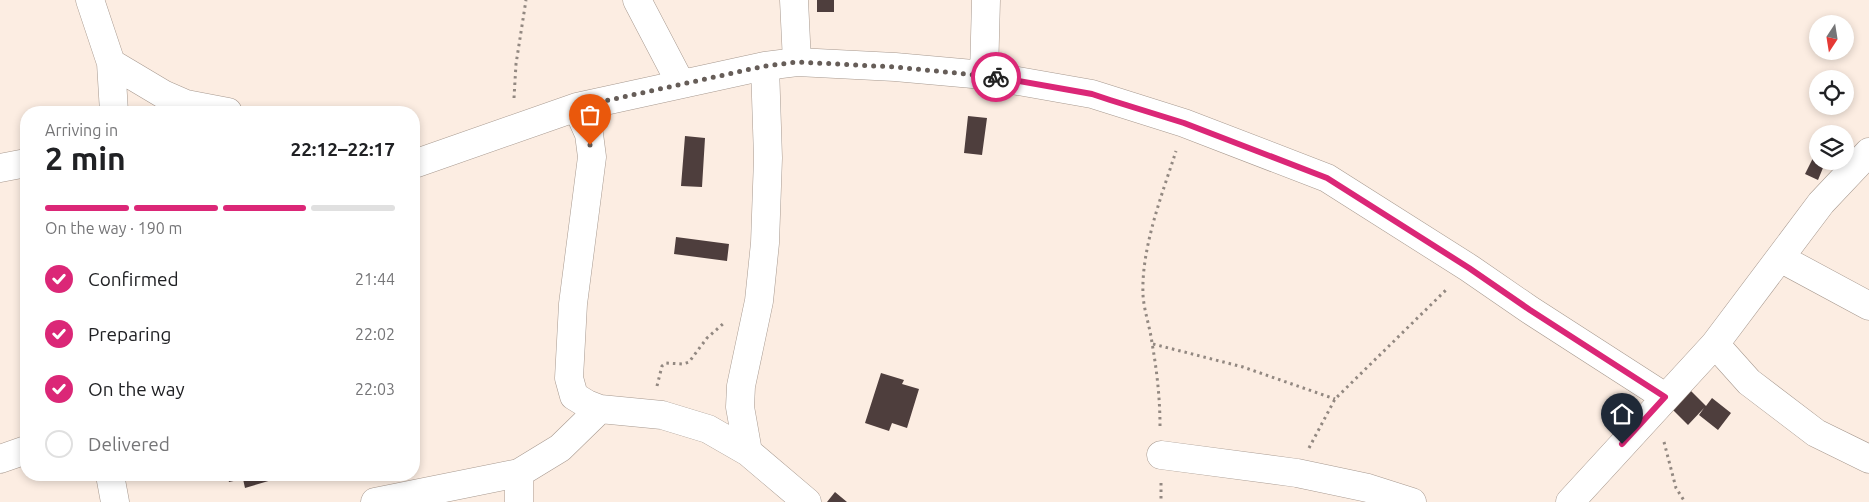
<!DOCTYPE html>
<meta charset="utf-8">
<style>
:root{--surface:#fff;--page:#f2f2f2;--text:#202124;--muted:#757577;--line:#e0e0e0;--accent:#db2777}
body{margin:0;font-family:Ubuntu,sans-serif;background:var(--page);color:var(--text);height:100vh;display:flex;flex-direction:column;font-size:19px;white-space:nowrap}
*{box-sizing:border-box;margin:0}
p{font-size:16px;color:var(--muted)}
.icon{flex:none;width:28px;height:28px;fill:none;stroke:currentColor;stroke-width:2;stroke-linecap:round;stroke-linejoin:round}
.map{position:relative;flex:1;overflow:hidden}
.details{position:absolute;left:20px;top:106px;width:400px;height:375px;display:flex;flex-direction:column;background:var(--surface);border-radius:20px;box-shadow:0 2px 8px #0003}
.details>*{flex:none}
.needle{width:32px;rotate:192deg}
.controls{position:absolute;left:1809px;top:15px;display:grid;gap:10px}
.controls a{display:grid;place-items:center;width:45px;height:45px;border-radius:50%;background:var(--surface);box-shadow:0 2px 8px #0003;font-size:25px}
.pin{position:absolute;display:grid;place-items:center;width:42px;height:42px;color:#fff;margin:-51px -21px;border-radius:50% 50% 50% 0;rotate:-45deg;box-shadow:0 0 5px #0007}
.pin .icon{rotate:45deg}
.courier{position:absolute;display:grid;place-items:center;width:50px;height:50px;margin:-25px;border:4px solid #db2777;border-radius:50%;background:#fff;color:#222;box-shadow:0 1px 6px #0007}
.summary em{font-style:normal;font-weight:700}
.summary div{display:flex;flex-direction:column-reverse}
.summary{display:flex;align-items:center;justify-content:space-between;height:85px;padding:0 25px}
h1{font-size:32px;font-weight:700;line-height:38px}
.bar{display:grid;grid-template-columns:repeat(4,1fr);gap:8px 5px;align-content:center;height:60px;padding:0 25px}
.bar i{height:6px;border-radius:4px;background:var(--line)}
.bar .active{background:var(--accent)}
.bar p{grid-column:span 4}
ol{padding:0 25px;list-style:none}
li{display:flex;align-items:center;gap:15px;height:55px}
li p{margin-inline-start:auto}
li .icon{padding:5px;border-radius:50%;background:var(--accent);color:#fff;stroke-width:4}
li:last-child{color:var(--muted)}
li i{width:28px;height:28px;border:2px solid var(--line);border-radius:50%}
.map>svg:first-child{display:block}
.building{fill:#4e3e3d}
.lines{fill:none;stroke-linecap:round;stroke-linejoin:round}
.minor-casing{stroke:#a7998f;stroke-width:29}
.path{stroke:#928881;stroke-width:3;stroke-dasharray:2.5 4;stroke-linecap:butt}
.minor{stroke:#fff;stroke-width:28}
.done{stroke:#665d58;stroke-width:5;stroke-dasharray:0 9}
.route{stroke:#db2777;stroke-width:6}
</style>
<div class="map">
<svg width="1869" height="502" viewBox="0 0 1869 502">
<rect width="100%" height="100%" fill="#fcede2"/>
<path class="building" d="M817,0H834V12H817Z
M968,116L987,118L982,155L964,153Z
M685,136L705,138L702,187L681,186Z
M1813,158L1825,163L1818,180L1805,174Z
M676,237L729,244L727,261L674,254Z
M881,373L904,380L902,384L919,389L907,428L892,423L889,431L865,423Z
M1686,386L1706,406L1712,398L1731,413L1718,430L1699,415L1704,408L1688,425L1667,404Z
M227,475H281L282,477L245,488L243,479L229,482Z
M835,492L847,502H827Z"/>
<g class="lines">
<defs>
<path id="minor" d="M90,0L111,63L114,112
M637,0L681,84
M794,0L797,62
M111,63L163,94L186,104L228,112
M984,75L986,0
M577,107L589,134L592,157L573,304L569,378L574,396L587,404L600,409L662,415L708,429L748,452L807,502
M414,164L577,107L765,66L797,62L895,67L984,75L1092,94L1184,123L1327,178L1469,268L1530,310L1665,397
M0,168L26,163
M1780,258L1869,306
M1715,344L1749,382L1816,433L1869,459
M748,452L740,407L741,386L759,301L765,243L768,158L765,66
M1161,455L1297,473L1368,488L1412,502
M0,459L26,450
M519,473V502
M110,475L115,502
M375,502L519,473L560,448L600,409
M1570,502L1715,344L1821,203L1869,152"/>
</defs>
<use href="#minor" class="minor-casing"/>
<path class="path" d="M514,98L516,64L526,0
M1153,344L1243,367L1335,399
M657,386L662,366L666,363L683,364L689,362L707,338L724,323
M1160,426C1160,399 1157,371 1152,343C1150,327 1144,311 1143,295C1141,248 1162,195 1176,151
M1664,442L1676,488L1685,502
M1309,448L1335,399L1448,288
M1161,483V502"/>
<use href="#minor" class="minor"/>
</g>
<g class="lines">
<path class="done" d="M590,145L589,134L577,107L765,66L797,62L895,67L996,77"/>
<path class="route" d="M996,77L1092,94L1110,100L1184,123L1327,178L1469,268L1530,310L1665,397L1622,444"/>
</g>
</svg>
<div class="controls">
<a><svg class="needle" viewBox="-14 -14 28 28"><path d="M0-13l5 13h-10z" fill="#e53935"/><path d="M0 13l5-13h-10z" fill="#757577"/></svg></a>
<a><svg class="icon" aria-label="locate" viewBox="0 0 24 24"><circle cx="12" cy="12" r="6"/><path d="M12 2v4M12 18v4M2 12h4M18 12h4"/></svg></a>
<a><svg class="icon" aria-label="layers" viewBox="0 0 24 24"><path d="M12 4l9 5-9 5-9-5zM3 14l9 5 9-5"/></svg></a>
</div>
<div class="pin" style="left:590px;top:145px;background:#ea580c"><svg class="icon" aria-label="bag" viewBox="0 0 24 24"><path d="M5 8h14l-1 12H6zM9 8a3 3 0 0 1 6 0"/></svg></div>
<div class="pin" style="left:1622px;top:444px;background:#1f2937"><svg class="icon" aria-label="home" viewBox="0 0 24 24"><path d="M3 11l9-7 9 7M6 9v11h12V9"/></svg></div>
<div class="courier" style="left:996px;top:77px"><svg class="icon" aria-label="bike" viewBox="0 0 24 24"><circle cx="6" cy="16" r="4"/><circle cx="18" cy="16" r="4"/><path d="M6 16l4-8h5l3 8M10 8l3 8H6M13 5h3"/></svg></div>
<section class="details">
<div class="summary"><div><h1>2 min</h1><p>Arriving in</p></div><em>22:12–22:17</em></div>
<div class="bar"><i class="active"></i><i class="active"></i><i class="active"></i><i></i><p>On the way · 190 m</p></div>
<ol>
<li><svg class="icon" aria-label="check" viewBox="0 0 24 24"><path d="M5 12l5 5 9-10"/></svg>Confirmed<p>21:44</p></li>
<li><svg class="icon" aria-label="check" viewBox="0 0 24 24"><path d="M5 12l5 5 9-10"/></svg>Preparing<p>22:02</p></li>
<li><svg class="icon" aria-label="check" viewBox="0 0 24 24"><path d="M5 12l5 5 9-10"/></svg>On the way<p>22:03</p></li>
<li><i></i>Delivered</li>
</ol>
</section>
</div>
